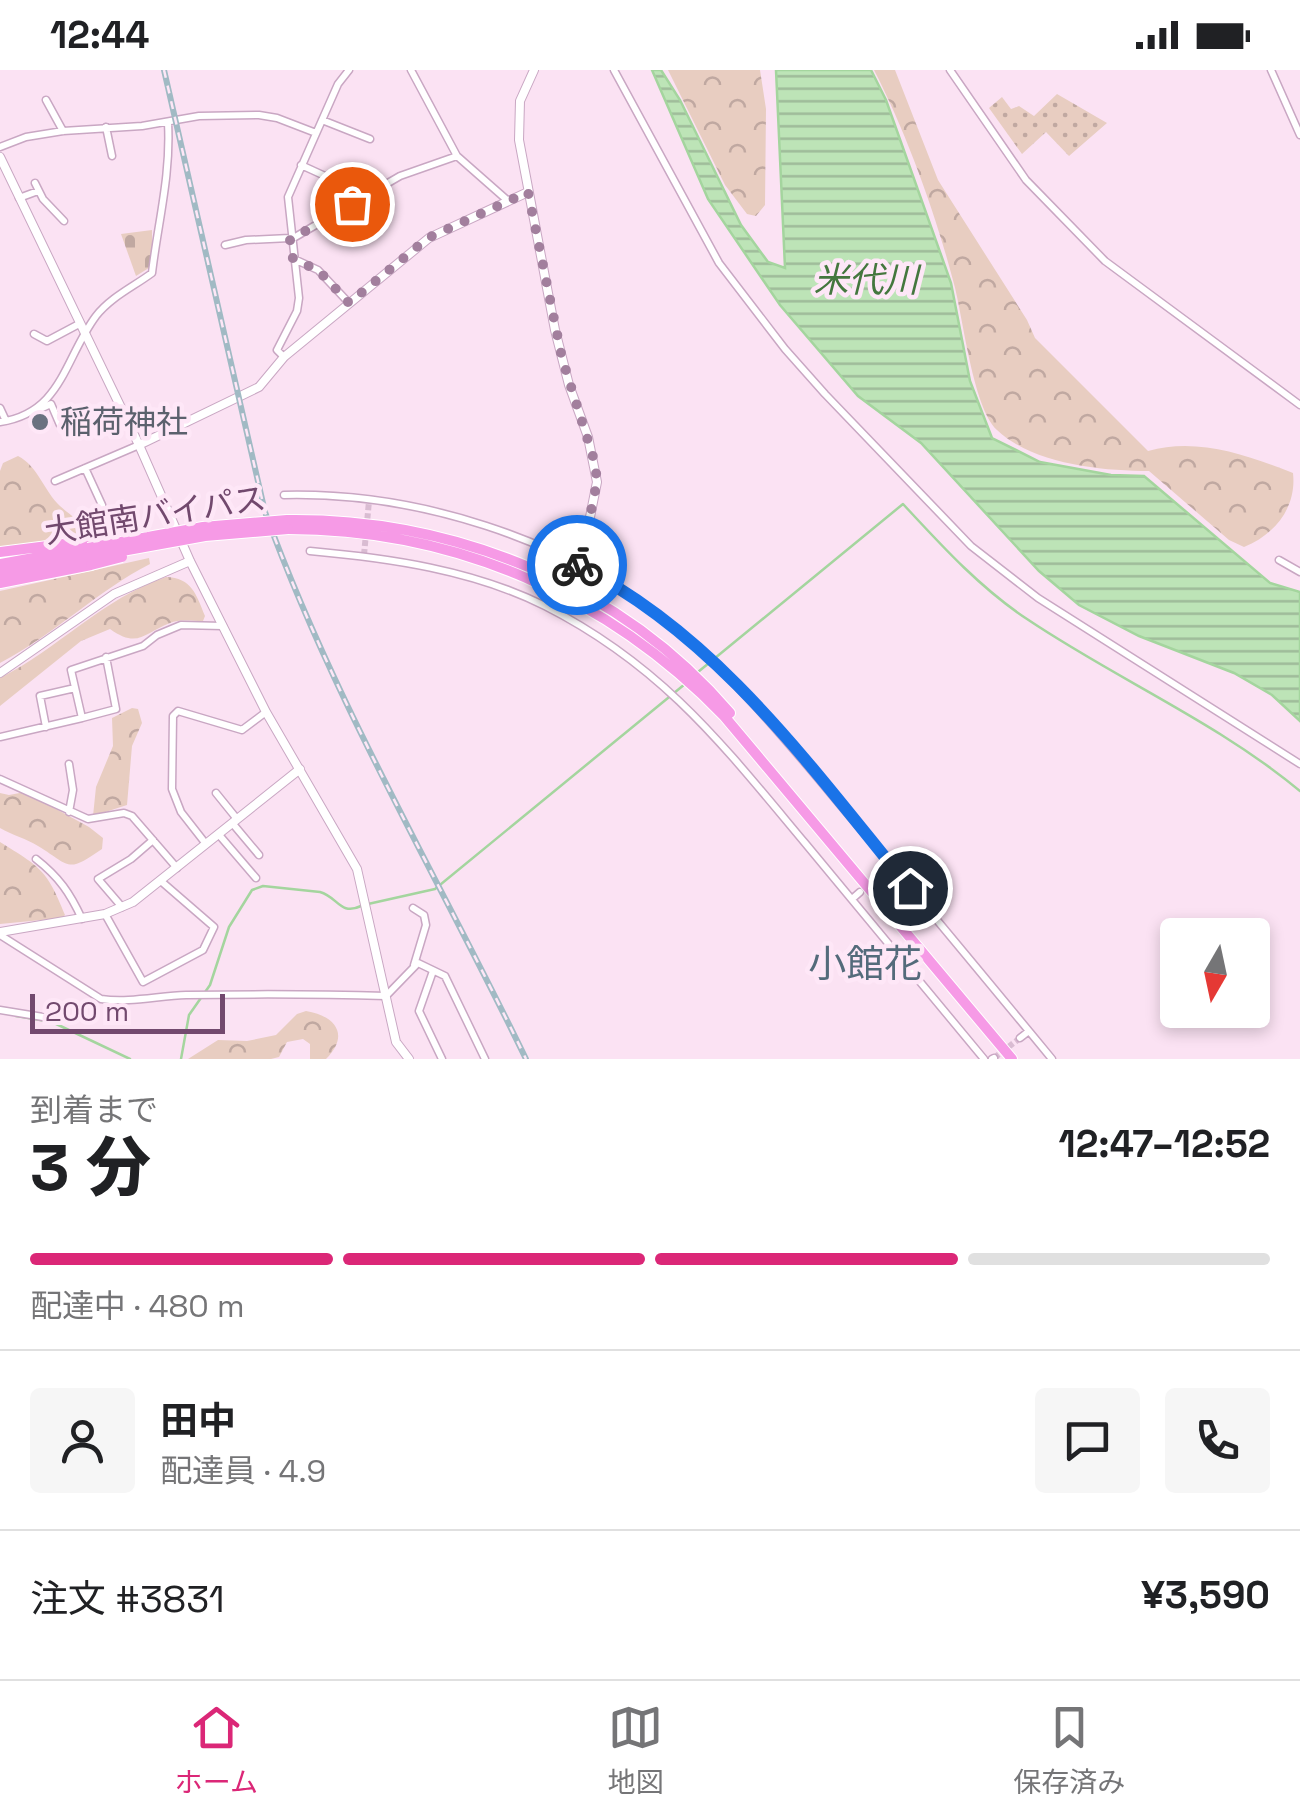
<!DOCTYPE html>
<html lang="ja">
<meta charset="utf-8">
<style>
:root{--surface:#fff;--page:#f6f6f6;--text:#202124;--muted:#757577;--line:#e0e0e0;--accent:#db2777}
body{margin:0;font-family:"Space Grotesk","Noto Sans JP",sans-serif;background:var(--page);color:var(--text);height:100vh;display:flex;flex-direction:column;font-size:38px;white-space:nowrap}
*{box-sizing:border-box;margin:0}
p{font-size:32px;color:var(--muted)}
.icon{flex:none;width:55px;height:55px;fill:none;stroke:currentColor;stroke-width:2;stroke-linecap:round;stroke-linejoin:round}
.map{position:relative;height:989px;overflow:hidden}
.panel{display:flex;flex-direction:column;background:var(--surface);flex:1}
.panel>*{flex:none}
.needle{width:65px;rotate:189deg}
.fabs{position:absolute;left:1160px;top:848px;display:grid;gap:20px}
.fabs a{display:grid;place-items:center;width:110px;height:110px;border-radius:10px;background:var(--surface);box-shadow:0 5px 15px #0003;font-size:50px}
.scale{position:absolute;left:30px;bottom:25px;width:195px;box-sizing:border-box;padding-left:10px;border:5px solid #72496e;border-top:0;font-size:28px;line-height:35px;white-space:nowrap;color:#72496e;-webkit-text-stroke:8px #fee7f7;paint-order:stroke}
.pin{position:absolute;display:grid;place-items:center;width:85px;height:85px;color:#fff;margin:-42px;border:5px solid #fff;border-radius:50%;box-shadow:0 2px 10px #0007}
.courier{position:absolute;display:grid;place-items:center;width:100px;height:100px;margin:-50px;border:8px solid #1a73e8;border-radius:50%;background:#fff;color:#222;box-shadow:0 2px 12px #0007}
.headline em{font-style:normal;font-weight:800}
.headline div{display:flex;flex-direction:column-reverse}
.headline{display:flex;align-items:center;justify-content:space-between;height:170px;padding:0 30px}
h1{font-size:65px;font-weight:800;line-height:75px}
.bar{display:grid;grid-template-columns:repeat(4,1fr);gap:15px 10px;align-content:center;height:120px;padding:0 30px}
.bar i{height:12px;border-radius:8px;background:var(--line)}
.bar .active{background:var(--accent)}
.bar p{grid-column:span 4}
.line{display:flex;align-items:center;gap:25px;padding:0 30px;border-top:2px solid var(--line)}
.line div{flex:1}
.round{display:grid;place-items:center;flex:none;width:105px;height:105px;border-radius:10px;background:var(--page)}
.status{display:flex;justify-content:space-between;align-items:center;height:70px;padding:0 50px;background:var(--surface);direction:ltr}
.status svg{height:28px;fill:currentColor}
.dock{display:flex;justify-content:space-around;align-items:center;height:140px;border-top:2px solid var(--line);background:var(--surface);font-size:28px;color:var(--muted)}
.dock a{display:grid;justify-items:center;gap:5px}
.dock .active{color:var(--accent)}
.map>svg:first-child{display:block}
.grass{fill:url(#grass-dots)}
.forest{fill:url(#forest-crowns)}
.cemetery{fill:url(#cemetery-stones)}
.water{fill:url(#water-rules);stroke:#a4d59e;stroke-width:2.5}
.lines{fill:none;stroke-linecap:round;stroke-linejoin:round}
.stream{stroke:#a4d59e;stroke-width:2.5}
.minor-tunnel{stroke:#d9bcd2;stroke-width:6;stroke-dasharray:6 3;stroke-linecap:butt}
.minor-casing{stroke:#c9a7c3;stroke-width:9}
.tertiary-casing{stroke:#c9a7c3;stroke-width:10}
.trunk-casing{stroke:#fff;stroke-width:12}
.minor{stroke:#fff;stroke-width:6}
.tertiary{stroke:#fff;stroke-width:8}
.trunk{stroke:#f69ae6;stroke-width:10}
.rail-casing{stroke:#a1bac4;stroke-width:6}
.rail{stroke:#fee7f7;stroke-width:2.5;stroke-dasharray:8;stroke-linecap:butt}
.trunk-bridge-casing{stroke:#fff;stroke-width:12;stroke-linecap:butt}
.trunk-bridge{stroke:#f69ae6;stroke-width:10}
.done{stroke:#a27f9d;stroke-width:10;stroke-dasharray:0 18}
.route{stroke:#1a73e8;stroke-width:12}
.worship-dot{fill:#6b7280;stroke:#fee7f7;stroke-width:4}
.labels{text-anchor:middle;stroke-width:9;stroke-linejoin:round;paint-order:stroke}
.worship-label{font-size:32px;fill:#5b616d;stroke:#fee7f7;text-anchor:start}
.street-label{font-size:32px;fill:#72496e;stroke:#fee7f7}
.water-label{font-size:35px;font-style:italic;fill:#44773e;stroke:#fee7f7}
.quarter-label{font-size:38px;fill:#546b7b;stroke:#fee7f7}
</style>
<div class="status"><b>12:44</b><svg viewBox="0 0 49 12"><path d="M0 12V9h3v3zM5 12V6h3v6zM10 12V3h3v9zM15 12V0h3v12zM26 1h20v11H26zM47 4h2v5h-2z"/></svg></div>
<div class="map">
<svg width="1300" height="989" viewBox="0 0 1300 989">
<defs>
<pattern id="grass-dots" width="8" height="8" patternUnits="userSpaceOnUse" patternTransform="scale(2.5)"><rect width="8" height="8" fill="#e8cdc1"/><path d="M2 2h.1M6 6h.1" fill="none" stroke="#c0a8a1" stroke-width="1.8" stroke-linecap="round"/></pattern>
<pattern id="forest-crowns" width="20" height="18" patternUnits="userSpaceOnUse" patternTransform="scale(2.5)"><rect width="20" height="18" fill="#e8cdc1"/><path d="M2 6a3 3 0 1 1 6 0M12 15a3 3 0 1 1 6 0" fill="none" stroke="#c0a8a1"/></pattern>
<pattern id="cemetery-stones" width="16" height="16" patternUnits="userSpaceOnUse" patternTransform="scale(2.5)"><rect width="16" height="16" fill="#e8cdc1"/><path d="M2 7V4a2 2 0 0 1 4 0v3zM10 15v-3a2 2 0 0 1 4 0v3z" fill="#c0a8a1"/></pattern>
<pattern id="water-rules" width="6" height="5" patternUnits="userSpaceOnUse" patternTransform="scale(2.5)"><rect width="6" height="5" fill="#bde4b7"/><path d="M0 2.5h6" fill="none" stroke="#9ebb99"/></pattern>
</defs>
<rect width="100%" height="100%" fill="#fbe2f3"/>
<path class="grass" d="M1057,24L1107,53L1069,86L1046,62L1022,84L989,38L1002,27L1011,39L1019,36L1034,46Z"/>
<path class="forest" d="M668,0H760L766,39L765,135L756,146L747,144L725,115Z
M874,0H895L938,110L1027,250L1035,268L1148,381C1197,367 1247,385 1293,403C1297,438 1274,465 1244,477L1229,470L1149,401C1101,401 1033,394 997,360C973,338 963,247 954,214C936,145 907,64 874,0Z
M18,386C38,396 44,421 60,436C71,446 82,451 87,465L0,477V401L3,393Z
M149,488L150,494C97,521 54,565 0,593V521Z
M166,507C192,508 196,524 205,546L203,551C192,551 179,549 170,553C144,563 138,579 110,559L81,571L0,636V608C58,579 103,528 166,507Z
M132,638L138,639L142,653L132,676L127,735L93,746L96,717L113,676L112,648Z
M25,722L89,757L103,768L102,779C66,804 71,796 38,776C27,769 12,765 0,758V723L9,725Z
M0,772C40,797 47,799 65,845L62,848L0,854Z
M306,941C336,946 350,965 326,989H310V974L303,969L287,972L279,987L271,989H188L218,970L247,971L276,965L297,944Z"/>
<path class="cemetery" d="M152,160V196L136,206L121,164Z"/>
<path class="water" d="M652,0H661L680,30L741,155L768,192L785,198L776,0H871L886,30L951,213L970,311L992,368L1040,392L1111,405L1144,406L1270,513L1300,522V651L1272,625L1234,603L1139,566L1079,535L1039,501L921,373L858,326L780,235L708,129Z"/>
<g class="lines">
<path class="stream" d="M698,602L903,434C941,475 980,518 1027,549C1116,609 1217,652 1300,721
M368,834L435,819L685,614
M16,946L52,952L130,989
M181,989L189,945L210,915L229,857L252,820L263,816L320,822C338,827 340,846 361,836"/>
<path class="minor-tunnel" d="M364,485L369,431
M543,535L568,490
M865,818L884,803
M994,988L1020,968"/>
<defs>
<path id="minor" d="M411,0L457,86L507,130
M614,0L719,193L785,279L825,324L971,476L1038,528L1300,694
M950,0L1026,110L1105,191L1300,335
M1271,0L1300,65
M46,30L63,61
M322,50L370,69
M106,57L112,86
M0,77L26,67L63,61L142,56L199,46L259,45L277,48L316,63
M301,95L349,117
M35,113L43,129L64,151
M19,128L38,121
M290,170L400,106L457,86
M225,175L246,170L290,168
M294,189L318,200L349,233
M34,264L47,271L79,254
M284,287L277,280L297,241L299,228L288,127L338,14L349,0
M0,338L6,351
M40,339L51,334L60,355
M0,352C62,343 64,289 96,246C111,227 133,217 152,203C158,152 171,105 168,53
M85,398L102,435
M55,411L139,375
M284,425C417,422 562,468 666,551C738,609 794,680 853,750C920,829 986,909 1052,989
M310,481C389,488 473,500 545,536C663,596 723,675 805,773C865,845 925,917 984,989
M1279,490L1300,502
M82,648L116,639L106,587
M46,657L40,626L75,618
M0,667L82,648L71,600L143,576L157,565L181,555L223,556
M69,694L73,720L69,742
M0,709L88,749L124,743L132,746L177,798
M216,723L237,749
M233,754L259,785
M220,766L256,808
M206,774L181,742L172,719L173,646L178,641L242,660L266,642
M36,789C59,807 70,823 82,849
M884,803L892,796
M852,829L860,822
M122,837L98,809L131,789L153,770
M413,838L424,845L426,855L414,895
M105,844L143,912L203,880L214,857L162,812
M0,865L101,929C129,933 158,926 186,925C253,924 319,924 386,926L418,893L445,906L485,989
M433,901L419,941L442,989
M0,940L43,947
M1020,968L1029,961
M992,989L994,988"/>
<path id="tertiary" d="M534,0L520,31L519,70L555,260L569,315L588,367L597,412L590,447L568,490
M0,87L139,375L190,491L266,642L357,799L396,972L409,989
M139,375L259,317L284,287L429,168L528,122
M0,603L114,524L190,491
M0,862L105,844L133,832L300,699"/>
<path id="trunk" d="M287,450C454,448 621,515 730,643
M288,459C455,459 608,526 724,646L1012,989
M0,482L87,471
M0,494L88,478
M0,503L89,487
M0,513L91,495"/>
</defs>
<use href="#minor" class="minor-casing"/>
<use href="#tertiary" class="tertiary-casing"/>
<use href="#trunk" class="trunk-casing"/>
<use href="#minor" class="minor"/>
<use href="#tertiary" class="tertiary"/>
<use href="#trunk" class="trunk"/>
<defs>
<path id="rail" d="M164,0L265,442C334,632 438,807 526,989"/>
</defs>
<use href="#rail" class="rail-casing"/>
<use href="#rail" class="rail"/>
<defs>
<path id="trunk-bridge" d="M88,478L203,457L287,450
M89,487L205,466L288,459
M91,495L122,487"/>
</defs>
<use href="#trunk-bridge" class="trunk-bridge-casing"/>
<use href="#trunk-bridge" class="trunk-bridge"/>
</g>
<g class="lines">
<path class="done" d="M352,134L290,170L293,189L318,200L349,233L428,168L528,122L562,288L595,393L597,412L590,446L568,490L577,495"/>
<path class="route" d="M577,495C717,564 813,700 910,818"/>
</g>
<circle class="worship-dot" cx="40" cy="352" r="10"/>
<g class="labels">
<g class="worship-label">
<text x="60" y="363">稲荷神社</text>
</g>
<g class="street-label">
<text transform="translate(155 445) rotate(-9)" y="11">大館南バイパス</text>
</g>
<g class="water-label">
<text x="866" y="222">米代川</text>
</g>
<g class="quarter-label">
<text x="865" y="907">小館花</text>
</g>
</g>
</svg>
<div class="fabs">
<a><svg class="needle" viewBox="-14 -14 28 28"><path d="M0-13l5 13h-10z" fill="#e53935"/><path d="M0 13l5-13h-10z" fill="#757577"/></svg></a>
</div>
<div class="scale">200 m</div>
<div class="pin" style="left:352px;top:134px;background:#ea580c"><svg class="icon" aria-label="bag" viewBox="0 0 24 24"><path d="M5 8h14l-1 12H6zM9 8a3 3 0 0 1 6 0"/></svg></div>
<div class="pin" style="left:910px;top:818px;background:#1f2937"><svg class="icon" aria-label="home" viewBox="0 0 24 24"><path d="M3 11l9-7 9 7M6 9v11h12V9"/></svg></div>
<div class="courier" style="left:577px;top:495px"><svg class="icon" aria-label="bike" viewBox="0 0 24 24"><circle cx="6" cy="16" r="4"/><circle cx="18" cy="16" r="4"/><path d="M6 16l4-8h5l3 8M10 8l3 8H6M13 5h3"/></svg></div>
</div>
<section class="panel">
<div class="headline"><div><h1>3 分</h1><p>到着まで</p></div><em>12:47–12:52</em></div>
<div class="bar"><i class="active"></i><i class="active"></i><i class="active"></i><i></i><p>配達中 · 480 m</p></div>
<div class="line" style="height:180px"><a class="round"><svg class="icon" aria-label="person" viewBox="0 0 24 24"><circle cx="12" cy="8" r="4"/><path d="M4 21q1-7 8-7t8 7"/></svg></a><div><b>田中</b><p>配達員 · 4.9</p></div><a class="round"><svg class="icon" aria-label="chat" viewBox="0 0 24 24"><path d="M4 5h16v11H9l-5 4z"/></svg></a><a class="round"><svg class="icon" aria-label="phone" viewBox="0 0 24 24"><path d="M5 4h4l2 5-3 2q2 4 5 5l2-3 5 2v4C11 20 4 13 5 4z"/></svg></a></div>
<div class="line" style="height:130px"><div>注文 #3831</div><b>¥3,590</b></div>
</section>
<nav class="dock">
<a class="active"><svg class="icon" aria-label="home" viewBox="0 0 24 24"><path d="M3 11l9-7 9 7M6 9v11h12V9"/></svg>ホーム</a>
<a><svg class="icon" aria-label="map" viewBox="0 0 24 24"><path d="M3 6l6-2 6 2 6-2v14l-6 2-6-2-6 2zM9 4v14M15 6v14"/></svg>地図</a>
<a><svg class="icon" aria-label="saved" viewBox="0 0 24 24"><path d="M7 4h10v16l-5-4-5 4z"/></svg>保存済み</a>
</nav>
